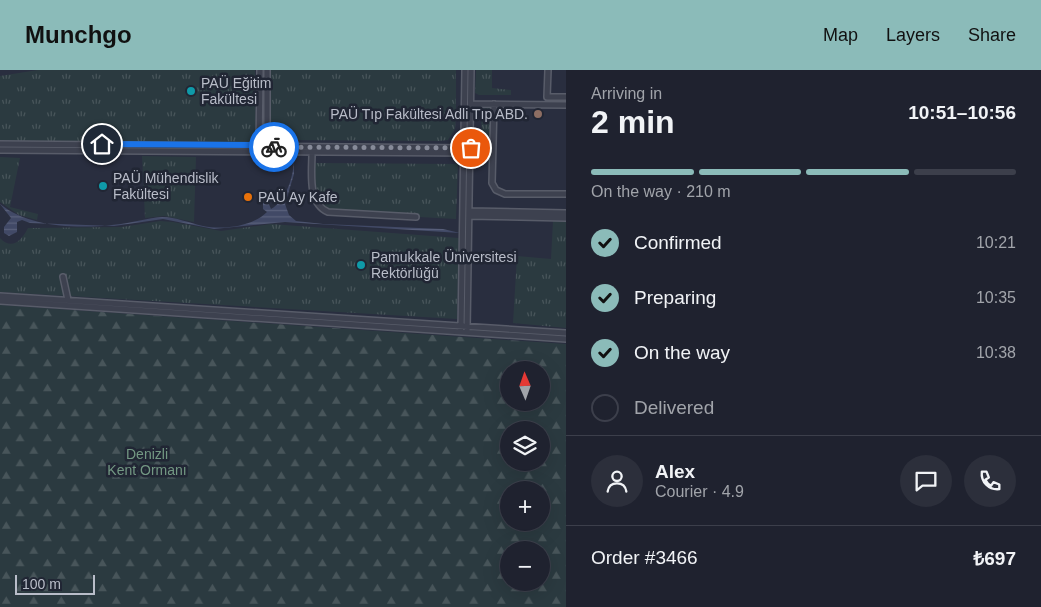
<!DOCTYPE html>
<meta charset="utf-8">
<style>
:root{--surface:#1f222f;--page:#2c2f3b;--text:#f1f3f6;--muted:#a1a4aa;--line:#3c3f4b;--accent:#8bbbb9}
body{margin:0;font-family:Helvetica,sans-serif;background:var(--page);color:var(--text);height:100vh;display:flex;flex-direction:column;font-size:19px;white-space:nowrap}
*{box-sizing:border-box;margin:0}
p{font-size:16px;color:var(--muted)}
.icon{flex:none;width:28px;height:28px;fill:none;stroke:currentColor;stroke-width:2;stroke-linecap:round;stroke-linejoin:round}
.map{position:relative;flex:1;overflow:hidden}
.panel{display:flex;flex-direction:column;background:var(--surface);width:475px}
.panel>*{flex:none}
.needle{width:32px;rotate:358deg}
.fabs{position:absolute;left:500px;top:291px;display:grid;gap:10px}
.fabs a{display:grid;place-items:center;width:50px;height:50px;border-radius:50%;background:var(--surface);box-shadow:0 5px 20px #0002,0 0 0 1px var(--line);font-size:25px}
.scale{position:absolute;left:15px;bottom:12px;width:80px;box-sizing:border-box;padding-left:5px;border:2px solid #b9bdc9;border-top:0;font-size:14px;line-height:18px;white-space:nowrap;color:#b9bdc9;-webkit-text-stroke:4px #212634;paint-order:stroke}
.pin{position:absolute;display:grid;place-items:center;width:42px;height:42px;color:#fff;margin:-21px;border:2px solid #fff;border-radius:50%;box-shadow:0 1px 5px #0007}
.courier{position:absolute;display:grid;place-items:center;width:50px;height:50px;margin:-25px;border:4px solid #1a73e8;border-radius:50%;background:#fff;color:#222;box-shadow:0 1px 6px #0007}
.headline em{font-style:normal;font-weight:800}
.headline div{display:flex;flex-direction:column-reverse}
.headline{display:flex;align-items:center;justify-content:space-between;height:85px;padding:0 25px}
h1{font-size:32px;font-weight:800;line-height:38px}
.bar{display:grid;grid-template-columns:repeat(4,1fr);gap:8px 5px;align-content:center;height:60px;padding:0 25px}
.bar i{height:6px;border-radius:4px;background:var(--line)}
.bar .active{background:var(--accent)}
.bar p{grid-column:span 4}
.line{display:flex;align-items:center;gap:12px;padding:0 25px;border-top:1px solid var(--line)}
.line div{flex:1}
.round{display:grid;place-items:center;flex:none;width:52px;height:52px;border-radius:26px;background:var(--page)}
ol{padding:0 25px;list-style:none}
li{display:flex;align-items:center;gap:15px;height:55px}
li p{margin-inline-start:auto}
li .icon{padding:5px;border-radius:50%;background:var(--accent);color:#111;stroke-width:4}
li:last-child{color:var(--muted)}
li i{width:28px;height:28px;border:2px solid var(--line);border-radius:50%}
header{display:flex;align-items:center;gap:30px;box-sizing:border-box;height:70px;padding:0 25px;background:var(--accent);color:#111}
header strong{font-size:24px}
nav{display:flex;gap:28px;margin-inline-start:auto;font-size:18px}
main{display:flex;flex:1;min-height:0}
.map>svg:first-child{display:block}
.grass{fill:url(#grass-tufts)}
.forest{fill:url(#forest-firs);fill-rule:evenodd}
.water{fill:url(#water-rules)}
.lines{fill:none;stroke-linecap:round;stroke-linejoin:round}
.minor-casing{stroke:#585c69;stroke-width:8}
.minor{stroke:#3d414f;stroke-width:5}
.done{stroke:#878b99;stroke-width:5;stroke-dasharray:0 9}
.route{stroke:#1a73e8;stroke-width:6}
.culture-dot{fill:#0f9aa8;stroke:#212634;stroke-width:2}
.education-dot{fill:#8d6e63;stroke:#212634;stroke-width:2}
.food-dot{fill:#e8710a;stroke:#212634;stroke-width:2}
.labels{text-anchor:middle;stroke-width:5;stroke-linejoin:round;paint-order:stroke}
.poi-label{font-size:14px;fill:#b9bdc9;stroke:#212634;text-anchor:start}
.park-label{font-size:14px;fill:#739883;stroke:#212634}
</style>
<header>
<strong>Munchgo</strong>
<nav><a>Map</a><a>Layers</a><a>Share</a></nav>
</header>
<main>
<div class="map">
<svg width="566" height="537" viewBox="0 0 566 537">
<defs>
<pattern id="grass-tufts" width="24" height="20" patternUnits="userSpaceOnUse" patternTransform="scale(1.25)"><rect width="24" height="20" fill="#2b3a40"/><path d="M3 7l-1-3M5 7V3M7 7l1-3M15 17l-1-3M17 17v-4M19 17l1-3" fill="none" stroke="#48555a"/></pattern>
<pattern id="forest-firs" width="22" height="20" patternUnits="userSpaceOnUse" patternTransform="scale(1.25)"><rect width="22" height="20" fill="#2b3a40"/><path d="M5 1l3.5 6h-7zM16 11l3.5 6h-7z" fill="#48555a"/></pattern>
<pattern id="water-rules" width="6" height="5" patternUnits="userSpaceOnUse" patternTransform="scale(1.25)"><rect width="6" height="5" fill="#414966"/><path d="M0 2.5h6" fill="none" stroke="#5a617b"/></pattern>
</defs>
<rect width="100%" height="100%" fill="#292e3f"/>
<path class="grass" d="M38,0H255L256,73L234,75L0,73V6Z
M271,0H456V48L455,59L448,70L439,71L272,70L270,63Z
M476,0H492V18L511,20V25H479L475,23Z
M481,37H490V74H482Z
M142,86L196,87L194,152L164,146L145,148Z
M0,87L20,88L10,137L38,144L37,150L19,145L0,132Z
M314,93L458,94L456,149L328,142L313,126Z
M160,151L173,152L221,161L271,154L459,168L457,249L0,222V168C12,181 22,170 28,158H31L122,157Z
M553,151H566V258L513,253L517,186L551,189Z"/>
<path class="forest" d="M0,235L566,274V537H0ZM509,300H541V332H509ZM509,360H541V392H509ZM509,420H541V452H509ZM509,480H541V512H509Z"/>
<path class="water" d="M294,88V104L285,134L289,145L296,151L323,154L443,159L460,163L285,152L214,159L163,149L114,156L30,153L22,150L17,152V162L9,166L4,163V157L11,148L0,134C31,159 82,159 121,154C134,152 148,148 162,147C176,147 189,153 203,156C223,160 252,157 267,142L263,139V133L268,132L271,139C287,130 294,105 294,88Z"/>
<g class="lines">
<defs>
<path id="minor" d="M548,0L547,27H566
M471,34L566,35
M494,34L492,113L496,120L505,124H566
M0,74L471,78
M259,77L260,0
M267,78V0
M0,80L471,83
M312,83C312,102 307,133 328,142L416,147
M469,141L566,143
M469,146L566,148
M63,207L68,230
M0,226L566,263
M0,231L566,269
M461,259L465,0
M467,260L471,0"/>
</defs>
<use href="#minor" class="minor-casing"/>
<use href="#minor" class="minor"/>
</g>
<g class="lines">
<path class="done" d="M274,77L471,78"/>
<path class="route" d="M102,74L267,75L274,77"/>
</g>
<g class="culture-dot">
<circle cx="191" cy="21" r="5"/>
<circle cx="103" cy="116" r="5"/>
<circle cx="361" cy="195" r="5"/>
</g>
<circle class="education-dot" cx="538" cy="44" r="5"/>
<circle class="food-dot" cx="248" cy="127" r="5"/>
<g class="labels">
<g class="poi-label">
<text x="201" y="18">PAÜ Eğitim<tspan x="201" dy="16">Fakültesi</tspan></text>
<text x="528" y="49" text-anchor="end">PAÜ Tıp Fakültesi Adli Tıp ABD.</text>
<text x="113" y="113">PAÜ Mühendislik<tspan x="113" dy="16">Fakültesi</tspan></text>
<text x="258" y="132">PAÜ Ay Kafe</text>
<text x="371" y="192">Pamukkale Üniversitesi<tspan x="371" dy="16">Rektörlüğü</tspan></text>
</g>
<g class="park-label">
<text x="147" y="389">Denizli<tspan x="147" dy="16">Kent Ormanı</tspan></text>
</g>
</g>
</svg>
<div class="fabs">
<a><svg class="needle" viewBox="-14 -14 28 28"><path d="M0-13l5 13h-10z" fill="#e53935"/><path d="M0 13l5-13h-10z" fill="#a1a4aa"/></svg></a>
<a><svg class="icon" aria-label="layers" viewBox="0 0 24 24"><path d="M12 4l9 5-9 5-9-5zM3 14l9 5 9-5"/></svg></a>
<a>+</a>
<a>−</a>
</div>
<div class="scale">100 m</div>
<div class="pin" style="left:471px;top:78px;background:#ea580c"><svg class="icon" aria-label="bag" viewBox="0 0 24 24"><path d="M5 8h14l-1 12H6zM9 8a3 3 0 0 1 6 0"/></svg></div>
<div class="pin" style="left:102px;top:74px;background:#1f2937"><svg class="icon" aria-label="home" viewBox="0 0 24 24"><path d="M3 11l9-7 9 7M6 9v11h12V9"/></svg></div>
<div class="courier" style="left:274px;top:77px"><svg class="icon" aria-label="bike" viewBox="0 0 24 24"><circle cx="6" cy="16" r="4"/><circle cx="18" cy="16" r="4"/><path d="M6 16l4-8h5l3 8M10 8l3 8H6M13 5h3"/></svg></div>
</div>
<section class="panel">
<div class="headline"><div><h1>2 min</h1><p>Arriving in</p></div><em>10:51–10:56</em></div>
<div class="bar"><i class="active"></i><i class="active"></i><i class="active"></i><i></i><p>On the way · 210 m</p></div>
<ol>
<li><svg class="icon" aria-label="check" viewBox="0 0 24 24"><path d="M5 12l5 5 9-10"/></svg>Confirmed<p>10:21</p></li>
<li><svg class="icon" aria-label="check" viewBox="0 0 24 24"><path d="M5 12l5 5 9-10"/></svg>Preparing<p>10:35</p></li>
<li><svg class="icon" aria-label="check" viewBox="0 0 24 24"><path d="M5 12l5 5 9-10"/></svg>On the way<p>10:38</p></li>
<li><i></i>Delivered</li>
</ol>
<div class="line" style="height:90px"><a class="round"><svg class="icon" aria-label="person" viewBox="0 0 24 24"><circle cx="12" cy="8" r="4"/><path d="M4 21q1-7 8-7t8 7"/></svg></a><div><b>Alex</b><p>Courier · 4.9</p></div><a class="round"><svg class="icon" aria-label="chat" viewBox="0 0 24 24"><path d="M4 5h16v11H9l-5 4z"/></svg></a><a class="round"><svg class="icon" aria-label="phone" viewBox="0 0 24 24"><path d="M5 4h4l2 5-3 2q2 4 5 5l2-3 5 2v4C11 20 4 13 5 4z"/></svg></a></div>
<div class="line" style="height:65px"><div>Order #3466</div><b>₺697</b></div>
</section>
</main>
